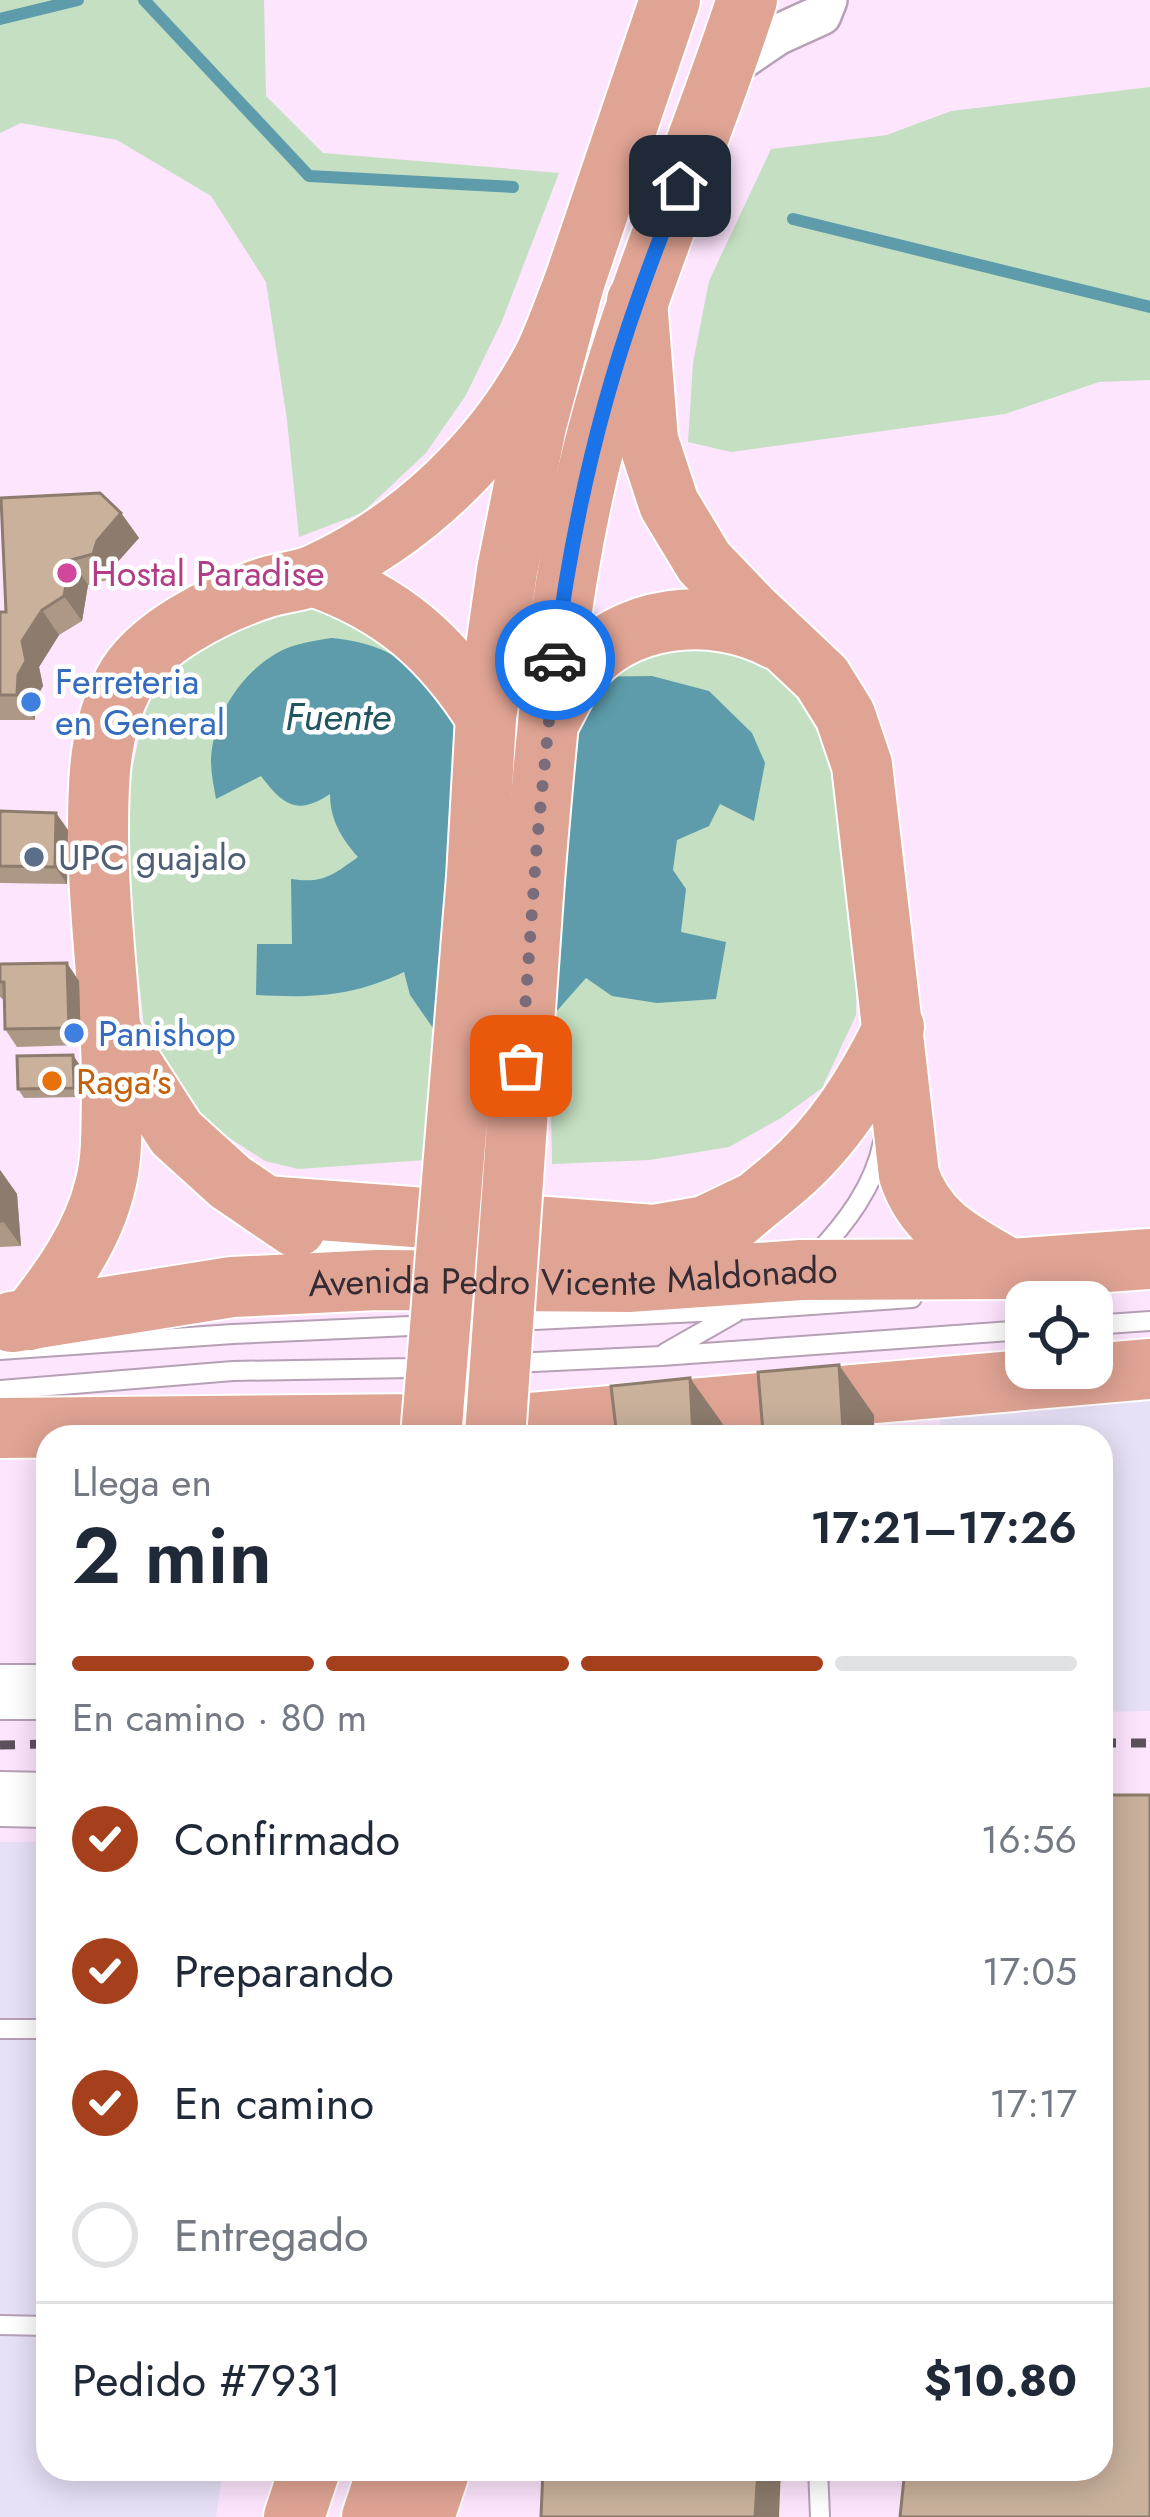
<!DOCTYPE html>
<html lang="es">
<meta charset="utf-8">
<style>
:root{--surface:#fff;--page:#f2f2f3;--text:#1f2937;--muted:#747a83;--line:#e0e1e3;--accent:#a63f1b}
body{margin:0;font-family:Jost,sans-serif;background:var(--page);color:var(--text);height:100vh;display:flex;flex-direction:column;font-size:45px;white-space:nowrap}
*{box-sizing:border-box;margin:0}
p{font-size:39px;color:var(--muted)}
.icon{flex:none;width:66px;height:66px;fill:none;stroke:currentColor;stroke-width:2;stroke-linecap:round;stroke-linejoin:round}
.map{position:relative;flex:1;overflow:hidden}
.side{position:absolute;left:36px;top:1425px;width:1077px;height:1056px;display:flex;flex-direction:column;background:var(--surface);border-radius:36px;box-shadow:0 6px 30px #0003}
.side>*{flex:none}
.tools{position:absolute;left:1005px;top:1281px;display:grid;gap:24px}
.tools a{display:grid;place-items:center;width:108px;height:108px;border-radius:24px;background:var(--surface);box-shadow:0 6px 30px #0003;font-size:60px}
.pin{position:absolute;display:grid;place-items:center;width:102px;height:102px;color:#fff;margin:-51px;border-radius:24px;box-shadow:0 6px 18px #0006}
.courier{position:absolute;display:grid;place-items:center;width:120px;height:120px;margin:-60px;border:9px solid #1a73e8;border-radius:50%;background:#fff;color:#222;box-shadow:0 3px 15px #0007}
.headline em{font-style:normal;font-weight:600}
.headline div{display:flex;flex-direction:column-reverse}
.headline{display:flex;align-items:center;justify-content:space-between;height:204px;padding:0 36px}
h1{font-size:78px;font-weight:600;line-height:90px}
.bar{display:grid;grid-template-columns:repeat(4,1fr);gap:18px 12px;align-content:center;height:144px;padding:0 36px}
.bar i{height:15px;border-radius:9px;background:var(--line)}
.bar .selected{background:var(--accent)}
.bar p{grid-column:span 4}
.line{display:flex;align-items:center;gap:30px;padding:0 36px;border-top:3px solid var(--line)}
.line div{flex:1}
ol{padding:0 36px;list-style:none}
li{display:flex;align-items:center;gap:36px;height:132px}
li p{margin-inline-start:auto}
li .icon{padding:12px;border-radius:50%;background:var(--accent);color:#fff;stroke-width:4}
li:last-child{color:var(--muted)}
li i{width:66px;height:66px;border:6px solid var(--line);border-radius:50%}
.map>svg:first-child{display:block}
.industrial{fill:#e7e0f6}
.green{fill:#c4dfc2}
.water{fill:#5e9cab}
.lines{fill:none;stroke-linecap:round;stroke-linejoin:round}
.stream{stroke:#5e9cab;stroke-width:12}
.lane-casing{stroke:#b7a0b6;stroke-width:22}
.street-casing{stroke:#b7a0b6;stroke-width:44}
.secondary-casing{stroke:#b7a0b6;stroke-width:58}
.primary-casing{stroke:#fff;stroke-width:64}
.lane{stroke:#fff;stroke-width:18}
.street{stroke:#fff;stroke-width:39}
.secondary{stroke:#fff;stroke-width:54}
.primary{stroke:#e0a494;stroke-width:60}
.rail{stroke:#5c505c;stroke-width:9;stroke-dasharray:15 15;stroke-linecap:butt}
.primary-bridge-casing{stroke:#fff;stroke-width:64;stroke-linecap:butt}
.primary-bridge{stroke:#e0a494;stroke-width:60}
.wall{fill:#ad9886}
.shaded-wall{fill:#8d7c6d}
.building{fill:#c9b19c;stroke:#8d7c6d;stroke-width:3}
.done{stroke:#7a6c7a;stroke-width:12;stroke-dasharray:0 21.6}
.route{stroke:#1a73e8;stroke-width:15}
.hotel-dot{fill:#d1479c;stroke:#fff;stroke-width:4.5}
.shop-dot{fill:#3f7fe0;stroke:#fff;stroke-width:4.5}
.service-dot{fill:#5c6f8a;stroke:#fff;stroke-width:4.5}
.food-dot{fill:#e8710a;stroke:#fff;stroke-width:4.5}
.labels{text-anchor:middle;stroke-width:9;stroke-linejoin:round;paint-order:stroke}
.hotel-label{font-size:36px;fill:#b23c85;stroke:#fff;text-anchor:start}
.shop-label{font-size:36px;fill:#366cbe;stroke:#fff;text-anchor:start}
.service-label{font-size:36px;fill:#4e5e75;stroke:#fff;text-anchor:start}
.food-label{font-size:36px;fill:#c56008;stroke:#fff;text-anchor:start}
.street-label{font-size:36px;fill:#342b34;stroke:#fff}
.water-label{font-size:39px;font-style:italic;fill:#205561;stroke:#fff}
</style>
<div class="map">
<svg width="1150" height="2517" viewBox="0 0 1150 2517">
<rect width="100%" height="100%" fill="#fde5fd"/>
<path class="industrial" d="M1150,1362V1711L1101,1712V1437H941L938,1377Z
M0,1842H48V2469H223L216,2517H0Z"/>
<path class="green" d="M0,0H264L266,96L323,153L559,173L502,321L466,395L426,453L362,513L299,537L287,420L266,282L211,196L117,140L21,123L0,133Z
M1150,87V380L1099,382L1005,414L731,452L688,442L693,363L709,281L771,149L887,135L951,111Z
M335,584L462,730L426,1160L298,1169L265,1161L208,1124L183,1099L145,1036L131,908L126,798L147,700L162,668L246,594Z
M689,619L845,715L859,895L856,1015L822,1088L781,1118L729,1147L650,1160L552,1164L550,1048L573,695Z"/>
<path class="water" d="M332,638C406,646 419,675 462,730L435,1031L410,995L404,972C352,997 312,998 256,995L257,944H292L291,879C323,884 333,875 358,857C341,838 330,819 330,794C297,816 283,805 261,776L216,799C214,787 211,774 211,761C212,718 240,674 277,653C295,643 313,641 332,638Z
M652,676L709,691L752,733L765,763L754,821L720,804L709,826L677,840L673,870L686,889L681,932L726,942L716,999L657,1003L612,996L586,978L548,1021L573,677Z"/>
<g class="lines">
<path class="stream" d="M144,0L309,176L513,187
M0,19L78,0
M793,219L1150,307"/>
<defs>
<path id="lane" d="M325,1247L423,1251
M815,1256C846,1223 874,1187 883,1142
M514,1321L740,1310L912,1298
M1092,1325L1150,1321
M0,1350L233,1334L432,1325
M665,1353L735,1313
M0,1390L233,1371L411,1368L661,1356L1026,1330
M0,2029H48
M0,2325L48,2326
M818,2469L820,2517"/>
<path id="street" d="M724,71L777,35L821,15L827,0"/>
<path id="secondary" d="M0,1692H48
M0,1799L48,1800"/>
<g id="primary">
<path d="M637,301L648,440L669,504L704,562L750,610L822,678L845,715L862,765L909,1175C926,1226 965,1243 1009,1269"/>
<path d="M313,576C392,603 442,647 486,717"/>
<path d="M552,716C560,702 566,687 575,675C623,613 712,605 778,640"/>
<path d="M477,877L486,717L507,571L536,426L574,283L670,0"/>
<path d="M534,881C546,733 558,584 596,439C635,289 699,147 747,0"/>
<path d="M113,1035L176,1133L230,1182L296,1227"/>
<path d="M265,1206L654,1235L705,1226L751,1204"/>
<path d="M722,1231C742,1212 765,1195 786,1177C834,1136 867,1082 894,1027"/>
<path d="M30,1320C62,1279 93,1236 105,1186C113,1156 111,1126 112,1096C113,1008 98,921 98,833C98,780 99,730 124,682C147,638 218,603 264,588C281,582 300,582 317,574C412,530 494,452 543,359C555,335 564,308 574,283"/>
<path id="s1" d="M12,1322L232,1287L377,1280L628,1282L801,1270L1009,1269L1150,1259"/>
<path d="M0,1428L531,1423L1150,1369"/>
<path d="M294,2517L310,2469"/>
<path d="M372,2517L388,2469"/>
<path d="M424,2517L440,2469"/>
</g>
</defs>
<use href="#lane" class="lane-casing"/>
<use href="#street" class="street-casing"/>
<use href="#secondary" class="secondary-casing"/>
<use href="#primary" class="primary-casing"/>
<use href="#lane" class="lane"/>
<use href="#street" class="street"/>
<use href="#secondary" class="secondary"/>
<use href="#primary" class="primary"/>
<path class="rail" d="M1101,1743H1150
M0,1745L48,1744"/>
<defs>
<path id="primary-bridge" d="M431,1437L477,877
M495,1437L534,881"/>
</defs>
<use href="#primary-bridge" class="primary-bridge-casing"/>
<use href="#primary-bridge" class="primary-bridge"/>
</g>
<path class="wall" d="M121,513L139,538L114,566L111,579L88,585L82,621L59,635L39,667L43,686L35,700V720H0V612H6Z
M0,811L56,813L68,830L67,884L0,883Z
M0,964L79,981L81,1045L17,1047L5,1029L4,1000L0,997Z
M79,1064L80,1097L24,1098L18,1089Z
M0,1170L17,1194L21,1246L0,1247Z
M865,2469H1101L905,2473Z"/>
<path class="shaded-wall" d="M121,513L139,538L114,566L111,579L93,554L97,541Z
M71,560L88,585L82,621L64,596Z
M42,610L59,635L39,667L43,686L35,700V720L17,695L18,675L22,641Z
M56,813L68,830L67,884L55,867Z
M67,963L79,981L81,1045L69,1028Z
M73,1055L79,1064L80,1097L74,1088Z
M0,1170L17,1194L21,1246L3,1221Z
M839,1365L874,1415V1429L880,1437H849L843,1429Z
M690,1378L725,1427V1437H693Z
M758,2469H781L779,2517H755Z"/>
<path class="building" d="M100,493L121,513L97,541L93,554L71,560L64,596L42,610L22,641L26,661L18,675L17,695H0V612H6L1,498Z
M0,811L56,813L55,867L0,866Z
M67,963L69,1028L5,1029L4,982H0V964Z
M73,1055L74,1088L18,1089L17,1056Z
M0,1176L3,1221H0Z
M839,1365L843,1429L872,1426L873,1437H716L763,1432L758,1372Z
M690,1378L693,1437H617L611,1386Z
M1101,1795H1150V2517H900L905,2469H1101Z
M543,2469H758L755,2517H541Z"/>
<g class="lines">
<path class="done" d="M521,1066L537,842L555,660"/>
<path class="route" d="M555,660C570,537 597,415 638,299C651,261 666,224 680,186"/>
</g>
<circle class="hotel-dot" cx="67" cy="573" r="12"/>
<g class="shop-dot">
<circle cx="31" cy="702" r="12"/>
<circle cx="74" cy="1033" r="12"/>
</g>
<circle class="service-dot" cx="34" cy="857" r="12"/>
<circle class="food-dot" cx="52" cy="1081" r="12"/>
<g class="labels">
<g class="hotel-label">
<text x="91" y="586">Hostal Paradise</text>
</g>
<g class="shop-label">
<text x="55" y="694">Ferreteria<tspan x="55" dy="41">en General</tspan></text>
<text x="98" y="1046">Panishop</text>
</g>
<g class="service-label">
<text x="58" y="870">UPC guajalo</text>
</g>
<g class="food-label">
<text x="76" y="1094">Raga's</text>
</g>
<g class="street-label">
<text dy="13" stroke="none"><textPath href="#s1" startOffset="564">Avenida Pedro Vicente Maldonado</textPath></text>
</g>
<g class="water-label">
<text x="338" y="730">Fuente</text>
</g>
</g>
</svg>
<div class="tools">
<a><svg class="icon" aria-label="locate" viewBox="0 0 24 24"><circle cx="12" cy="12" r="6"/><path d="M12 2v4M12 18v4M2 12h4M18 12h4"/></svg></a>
</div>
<div class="pin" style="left:521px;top:1066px;background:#ea580c"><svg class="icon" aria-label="bag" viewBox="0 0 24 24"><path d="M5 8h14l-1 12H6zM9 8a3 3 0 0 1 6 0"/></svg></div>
<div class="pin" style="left:680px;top:186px;background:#1f2937"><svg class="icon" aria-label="home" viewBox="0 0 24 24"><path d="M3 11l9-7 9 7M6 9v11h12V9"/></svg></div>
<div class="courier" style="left:555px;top:660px"><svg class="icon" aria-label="car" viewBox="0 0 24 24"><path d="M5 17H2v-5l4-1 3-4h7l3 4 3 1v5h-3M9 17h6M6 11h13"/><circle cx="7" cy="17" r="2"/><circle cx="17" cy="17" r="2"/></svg></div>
<section class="side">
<div class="headline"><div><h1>2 min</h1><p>Llega en</p></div><em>17:21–17:26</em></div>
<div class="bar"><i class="selected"></i><i class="selected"></i><i class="selected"></i><i></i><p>En camino · 80 m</p></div>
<ol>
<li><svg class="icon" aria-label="check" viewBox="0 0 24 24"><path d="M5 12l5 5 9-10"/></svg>Confirmado<p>16:56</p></li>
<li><svg class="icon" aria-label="check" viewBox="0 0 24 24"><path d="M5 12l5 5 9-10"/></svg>Preparando<p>17:05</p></li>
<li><svg class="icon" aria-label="check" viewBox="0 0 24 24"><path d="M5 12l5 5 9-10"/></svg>En camino<p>17:17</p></li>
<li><i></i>Entregado</li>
</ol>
<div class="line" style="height:156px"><div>Pedido #7931</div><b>$10.80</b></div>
</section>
</div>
